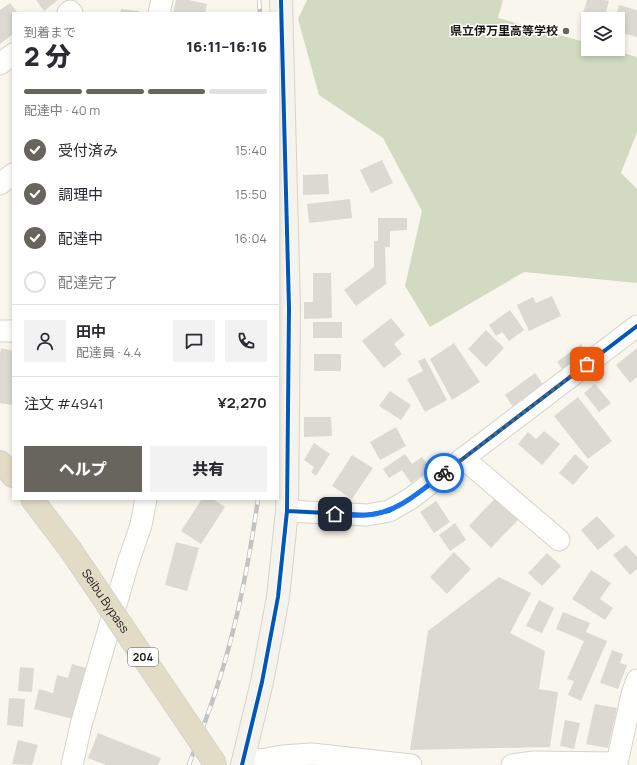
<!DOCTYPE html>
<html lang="ja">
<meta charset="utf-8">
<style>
:root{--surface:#fff;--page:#f2f2f3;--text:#2b2b33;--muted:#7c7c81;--line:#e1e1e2;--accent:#68655f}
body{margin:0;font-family:Manrope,"Noto Sans JP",sans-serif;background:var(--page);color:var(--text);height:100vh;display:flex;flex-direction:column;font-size:15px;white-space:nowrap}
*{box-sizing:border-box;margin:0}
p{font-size:13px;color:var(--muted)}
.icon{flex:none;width:22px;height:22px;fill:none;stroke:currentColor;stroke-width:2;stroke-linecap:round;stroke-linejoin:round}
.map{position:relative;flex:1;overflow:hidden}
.drawer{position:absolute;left:12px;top:12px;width:267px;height:488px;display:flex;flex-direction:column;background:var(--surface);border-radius:0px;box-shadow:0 2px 6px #0003}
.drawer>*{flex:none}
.controls{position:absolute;left:581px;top:12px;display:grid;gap:8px}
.controls a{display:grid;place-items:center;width:44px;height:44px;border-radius:0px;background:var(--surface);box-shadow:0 2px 6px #0003;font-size:20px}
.pin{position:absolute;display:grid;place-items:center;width:34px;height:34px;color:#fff;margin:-17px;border-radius:8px;box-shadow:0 2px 6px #0006}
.courier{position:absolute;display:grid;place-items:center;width:40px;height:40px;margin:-20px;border:3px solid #1a73e8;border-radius:50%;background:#fff;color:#222;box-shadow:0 1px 5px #0007}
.summary em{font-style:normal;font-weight:800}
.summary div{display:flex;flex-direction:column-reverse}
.summary{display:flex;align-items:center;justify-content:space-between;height:68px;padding:0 12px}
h1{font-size:26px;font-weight:800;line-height:30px}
.bar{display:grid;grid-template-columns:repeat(4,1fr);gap:6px 4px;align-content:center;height:48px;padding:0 12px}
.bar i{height:5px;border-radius:3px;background:var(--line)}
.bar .current{background:var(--accent)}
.bar p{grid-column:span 4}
.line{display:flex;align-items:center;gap:10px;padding:0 12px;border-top:1px solid var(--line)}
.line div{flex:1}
.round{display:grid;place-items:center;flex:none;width:42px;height:42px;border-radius:0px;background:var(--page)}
ol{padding:0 12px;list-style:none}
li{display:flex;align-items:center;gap:12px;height:44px}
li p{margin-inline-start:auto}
li .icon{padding:4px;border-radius:50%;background:var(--accent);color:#fff;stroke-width:4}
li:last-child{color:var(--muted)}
li i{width:22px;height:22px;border:2px solid var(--line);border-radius:50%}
.primary-button{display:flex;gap:8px;margin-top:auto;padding:8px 12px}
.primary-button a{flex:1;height:46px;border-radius:0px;background:var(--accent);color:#fff;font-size:16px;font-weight:800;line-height:46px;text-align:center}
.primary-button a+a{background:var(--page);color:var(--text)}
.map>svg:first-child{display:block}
.forest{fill:#d2dac2}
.building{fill:#dcd9d3}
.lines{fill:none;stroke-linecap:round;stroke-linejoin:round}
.street-casing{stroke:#d6d4cd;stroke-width:23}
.secondary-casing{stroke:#d6d4cd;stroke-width:24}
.highway-casing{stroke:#d3d2ce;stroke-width:24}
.street{stroke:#fefefc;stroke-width:21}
.secondary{stroke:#f6f3ec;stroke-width:22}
.highway{stroke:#e2dcc7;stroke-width:22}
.rail-casing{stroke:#c3c3c1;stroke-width:4.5}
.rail{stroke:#fff;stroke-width:3;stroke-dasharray:9;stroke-linecap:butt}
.highway-bridge-casing{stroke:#d3d2ce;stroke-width:24;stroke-linecap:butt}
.highway-bridge{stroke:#e2dcc7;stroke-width:22}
.cycleway-casing{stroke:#fff;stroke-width:6}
.cycleway{stroke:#0057b8;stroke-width:4}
.done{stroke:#68655f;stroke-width:4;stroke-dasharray:0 7.2}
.route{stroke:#1a73e8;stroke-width:5}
.poi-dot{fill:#68655f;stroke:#fff;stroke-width:1.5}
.labels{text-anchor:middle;stroke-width:3;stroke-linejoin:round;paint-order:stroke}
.shield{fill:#fff;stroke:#5f5d59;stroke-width:1}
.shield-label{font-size:11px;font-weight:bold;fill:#1a1712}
.poi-label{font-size:12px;font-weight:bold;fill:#1a1712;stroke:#fff;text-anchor:end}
.street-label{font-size:12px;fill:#1a1712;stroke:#fff}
</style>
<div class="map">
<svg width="637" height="765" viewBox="0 0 637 765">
<rect width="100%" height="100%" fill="#f9f6ed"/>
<path class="forest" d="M307,0H503L498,18L588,43V49H608L637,57V132L621,173L637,189V283L524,272L430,327L405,286L422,211L383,138L319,95L298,19Z"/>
<path class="building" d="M36,0H58L44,11Z
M176,0H189L207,4L205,13H173Z
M587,0H604L609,1L604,19H588V22L581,20Z
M10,3L18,13H13V34L0,44V10Z
M619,5L637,10V37L618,32V19H615Z
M121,9L139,11V13H120Z
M382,160L393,183L371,193L360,170Z
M328,174L329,194L303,195V175Z
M350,199L352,218L309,223L307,204Z
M378,218H407V230L390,231V247H385L386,284L356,306L344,290L374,267V241H378Z
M313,273H331L332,318L304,319V302H313Z
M552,296L561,316L529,331L517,305L533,297L536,303Z
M510,310L524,330L509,341L502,332L496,336L489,325Z
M391,318L405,335L394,344L402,354L384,368L362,341Z
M313,322H342V338H313Z
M486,330L504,348L486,367L468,349Z
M454,343L480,382L452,400L430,359Z
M581,344L589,356L565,373L557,362Z
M1,348L13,351V405L0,403V354Z
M637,348V377L630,383L616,365Z
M314,354H341V371H314Z
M425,358L447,400L425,412L407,379L423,371L418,361Z
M535,373L544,386L514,408L505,395Z
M595,384L611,403L599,412L584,393Z
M390,391L411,405L401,420L379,406Z
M578,397L612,441L588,459L554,416Z
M304,417H331L332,436L304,437Z
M396,427L406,446L380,460L370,442Z
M544,431L560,444L542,465L518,444L528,432L536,439Z
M314,443L330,454L316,476L311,472L314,467L304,460Z
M405,454L412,464L422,457L431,469L411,483L402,470L389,478L383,469Z
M575,454L589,467L573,485L559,473Z
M352,455L373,468L352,499L332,486Z
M495,498L518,520L491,548L469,526Z
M202,499H213L225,507L201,544L181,531Z
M436,501L450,522L434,533L420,512Z
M597,516L615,536L598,550L581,530Z
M455,523L466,540L450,551L439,535Z
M176,542L199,548L187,591L165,585Z
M626,545L637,557V569L630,575L613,555Z
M454,552L471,569L447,594L430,577Z
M547,553L561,566L542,586L528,573Z
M591,570L611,583L600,599L613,608L605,620L572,599Z
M499,577L531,593L510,633L545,651L539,689L558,692L550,747L410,750L428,631Z
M539,600L554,608L542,633L526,626Z
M563,612L590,623L586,632L607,641L581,701L568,695L574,681L567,679L584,641L556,629Z
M612,650L623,654L620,663L627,665L618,689L600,683Z
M72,664L86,668L73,719L34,709L39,689L53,693L57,675L68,678Z
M20,667L34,668L32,692L18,691Z
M9,698L25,699L23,727L7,725Z
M595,704L617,708L608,748L586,744Z
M565,720L580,723L574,749L560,746Z
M98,733L161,758L158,765H106L88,758Z
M18,740L38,745L32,765L12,764Z"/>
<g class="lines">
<defs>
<path id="street" d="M68,13L70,11L72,13
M159,13L162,0
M0,64L13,54
M0,184L13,174
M0,331H13
M463,458L559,540
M287,511L367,515L389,511L410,499L637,326
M244,758L261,760L282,756L312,754L411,765
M72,765L81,725L128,563L141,525L146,499
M512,765L534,762L617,763L632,694L637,680"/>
<path id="secondary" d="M242,765L262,682L278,597L287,511L289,308L281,0"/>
<path id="highway" d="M0,462L13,476
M32,499L70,549"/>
</defs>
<use href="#street" class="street-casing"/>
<use href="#secondary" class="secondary-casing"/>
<use href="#highway" class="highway-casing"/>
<use href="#street" class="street"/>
<use href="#secondary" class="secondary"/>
<use href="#highway" class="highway"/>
<defs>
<path id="rail" d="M259,0L260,13
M189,765C198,739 209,713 217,687C237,626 249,563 258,499"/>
</defs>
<use href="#rail" class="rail-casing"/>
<use href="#rail" class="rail"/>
<defs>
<g id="highway-bridge">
<path id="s1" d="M70,549L216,765"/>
</g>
</defs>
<use href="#highway-bridge" class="highway-bridge-casing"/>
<use href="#highway-bridge" class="highway-bridge"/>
<defs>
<path id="cycleway" d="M287,511L367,515L389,511L410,499L637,326
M242,765L262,682L278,597L287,511L289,308L281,0"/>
</defs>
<use href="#cycleway" class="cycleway-casing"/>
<use href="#cycleway" class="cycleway"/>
</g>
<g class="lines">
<path class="done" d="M444,473L587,364"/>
<path class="route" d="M335,514C345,514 356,516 366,515C396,514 421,491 444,473"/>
</g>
<circle class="poi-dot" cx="566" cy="31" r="4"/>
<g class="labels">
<rect class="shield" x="128" y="648" width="30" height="18" rx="3"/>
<g class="shield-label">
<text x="143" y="661">204</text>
</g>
<g class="poi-label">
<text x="558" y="35">県立伊万里高等学校</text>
</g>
<g class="street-label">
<text dy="4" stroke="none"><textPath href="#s1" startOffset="63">Seibu Bypass</textPath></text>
</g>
</g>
</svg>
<div class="controls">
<a><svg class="icon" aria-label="layers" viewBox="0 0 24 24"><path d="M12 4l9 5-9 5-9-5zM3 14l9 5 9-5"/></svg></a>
</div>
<div class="pin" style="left:587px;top:364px;background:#ea580c"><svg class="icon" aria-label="bag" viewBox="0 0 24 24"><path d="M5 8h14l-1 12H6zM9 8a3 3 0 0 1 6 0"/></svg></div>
<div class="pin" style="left:335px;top:514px;background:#1f2937"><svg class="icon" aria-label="home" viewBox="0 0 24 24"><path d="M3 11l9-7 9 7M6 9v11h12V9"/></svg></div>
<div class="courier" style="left:444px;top:473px"><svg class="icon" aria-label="bike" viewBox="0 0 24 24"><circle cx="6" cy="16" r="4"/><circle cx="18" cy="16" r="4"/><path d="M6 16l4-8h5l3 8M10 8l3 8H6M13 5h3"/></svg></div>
<section class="drawer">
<div class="summary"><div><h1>2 分</h1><p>到着まで</p></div><em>16:11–16:16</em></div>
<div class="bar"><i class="current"></i><i class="current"></i><i class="current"></i><i></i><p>配達中 · 40 m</p></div>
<ol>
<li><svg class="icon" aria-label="check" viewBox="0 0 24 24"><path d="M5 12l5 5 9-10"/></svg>受付済み<p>15:40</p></li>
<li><svg class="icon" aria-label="check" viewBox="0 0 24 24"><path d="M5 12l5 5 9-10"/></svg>調理中<p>15:50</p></li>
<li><svg class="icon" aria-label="check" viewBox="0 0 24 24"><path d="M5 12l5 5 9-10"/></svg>配達中<p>16:04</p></li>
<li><i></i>配達完了</li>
</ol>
<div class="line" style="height:72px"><a class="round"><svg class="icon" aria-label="person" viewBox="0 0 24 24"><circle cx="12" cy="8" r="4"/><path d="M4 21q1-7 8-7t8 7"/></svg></a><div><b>田中</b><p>配達員 · 4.4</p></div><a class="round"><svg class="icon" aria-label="chat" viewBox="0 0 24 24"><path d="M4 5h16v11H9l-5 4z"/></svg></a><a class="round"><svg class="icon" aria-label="phone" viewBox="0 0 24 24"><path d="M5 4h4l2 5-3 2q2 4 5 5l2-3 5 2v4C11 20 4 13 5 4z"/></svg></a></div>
<div class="line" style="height:52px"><div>注文 #4941</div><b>¥2,270</b></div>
<div class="primary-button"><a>ヘルプ</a><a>共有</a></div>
</section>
</div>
